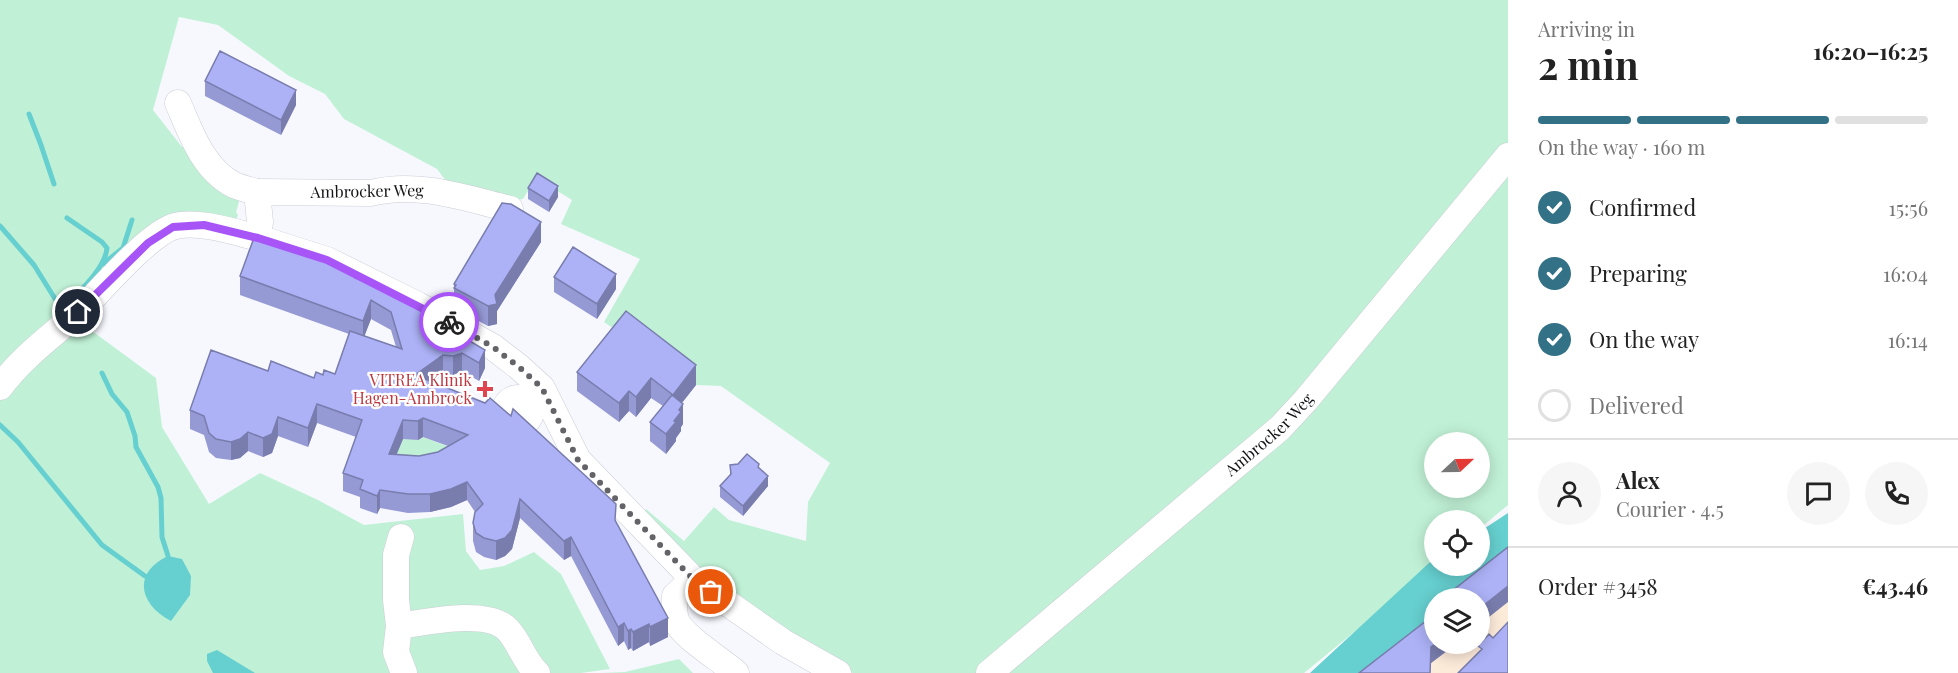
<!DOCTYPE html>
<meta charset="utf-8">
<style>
:root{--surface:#fff;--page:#f6f6f6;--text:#222;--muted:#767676;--line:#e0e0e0;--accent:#327186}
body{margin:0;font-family:"Playfair Display",serif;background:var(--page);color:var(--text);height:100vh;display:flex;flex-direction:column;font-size:22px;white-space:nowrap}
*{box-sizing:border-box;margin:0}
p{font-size:20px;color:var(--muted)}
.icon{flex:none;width:33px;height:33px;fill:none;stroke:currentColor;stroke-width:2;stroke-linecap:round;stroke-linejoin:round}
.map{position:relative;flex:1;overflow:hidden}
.details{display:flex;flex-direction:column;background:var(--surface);width:450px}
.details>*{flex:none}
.needle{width:39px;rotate:68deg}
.fabs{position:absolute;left:1424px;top:432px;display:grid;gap:12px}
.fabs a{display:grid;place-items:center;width:66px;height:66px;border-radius:50%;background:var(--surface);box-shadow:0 3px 15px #0003;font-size:30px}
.pin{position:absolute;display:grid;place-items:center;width:51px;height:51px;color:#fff;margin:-26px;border:3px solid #fff;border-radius:50%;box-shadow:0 2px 6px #0007}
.courier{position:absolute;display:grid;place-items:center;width:60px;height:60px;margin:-30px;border:4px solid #a855f7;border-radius:50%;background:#fff;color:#222;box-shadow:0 2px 8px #0007}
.headline em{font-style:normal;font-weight:700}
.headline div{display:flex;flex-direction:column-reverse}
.headline{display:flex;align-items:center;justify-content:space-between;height:102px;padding:0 30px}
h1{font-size:39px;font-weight:700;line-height:45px}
.bar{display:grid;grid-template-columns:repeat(4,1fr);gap:9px 6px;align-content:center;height:72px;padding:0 30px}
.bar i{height:8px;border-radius:4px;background:var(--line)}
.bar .active{background:var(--accent)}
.bar p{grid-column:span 4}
.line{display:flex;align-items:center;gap:15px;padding:0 30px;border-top:2px solid var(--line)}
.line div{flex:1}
.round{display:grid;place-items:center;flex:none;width:63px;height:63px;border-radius:32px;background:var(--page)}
ol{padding:0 30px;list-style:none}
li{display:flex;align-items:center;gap:18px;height:66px}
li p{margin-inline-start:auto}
li .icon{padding:6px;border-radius:50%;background:var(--accent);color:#fff;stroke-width:4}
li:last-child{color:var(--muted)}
li i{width:33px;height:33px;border:3px solid var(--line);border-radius:50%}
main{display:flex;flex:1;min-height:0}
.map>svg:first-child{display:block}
.industrial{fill:#fdebda}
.green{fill:#c0f1d6;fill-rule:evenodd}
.water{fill:#66cfcf}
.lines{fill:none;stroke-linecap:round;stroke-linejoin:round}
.stream{stroke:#66cfcf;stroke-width:5}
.minor-casing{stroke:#cbcdd6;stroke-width:27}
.minor{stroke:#fff;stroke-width:26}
.wall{fill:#9599d4;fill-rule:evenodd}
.shaded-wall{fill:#797dad}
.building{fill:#adb2f7;stroke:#797dad;stroke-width:1.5;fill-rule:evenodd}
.done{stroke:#636368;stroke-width:6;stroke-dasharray:0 10.8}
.route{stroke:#a855f7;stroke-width:8}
.health-dot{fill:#e0444e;stroke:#fff;stroke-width:2}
.labels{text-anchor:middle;stroke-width:4.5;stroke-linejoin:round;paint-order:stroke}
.street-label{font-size:16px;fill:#131317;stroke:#fff}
.health-label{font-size:16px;fill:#be3a42;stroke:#fff;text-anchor:end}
</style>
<main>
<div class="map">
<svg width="1508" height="673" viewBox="0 0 1508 673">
<rect width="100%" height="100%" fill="#f7f8fe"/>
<path class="industrial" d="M1508,563V673H1380L1434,644H1479V598Z"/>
<path class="green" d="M0,0H1508V147L1293,404L977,673H853L840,668L721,590L642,514L646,509L684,541L714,507L729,520L806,541L808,502L830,463L721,386L696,385L604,322L640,259L561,224L572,200L536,178L523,199L508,202L452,189L437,169L344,119L325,94L289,76L218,25L179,17L153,110L182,147L191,150L241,195L236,212L238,215L234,226L173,223L69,314L156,378L162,427L209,504L260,473L318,500L364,525L463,514L466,551L480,570L504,566L534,552L561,574L610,669L581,673H0Z
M1508,171V505L1479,529V520H1434L1435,566L1304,673H1000L1280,438ZM1434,442H1479V488H1434Z
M403,437L418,440L423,437L463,452L390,471Z
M679,659L693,673H600L625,672Z"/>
<path class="water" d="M1508,513V563L1464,598H1434V622L1380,673H1310L1429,563L1434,560V566H1479V532Z
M168,556L182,559L191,576L190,595L171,621C139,604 132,573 168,556Z
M217,650L255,673H213L207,661V654Z"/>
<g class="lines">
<path class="stream" d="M29,114L41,145L54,184
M0,226L34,265L62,310C76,294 105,270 107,248L102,242L67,218
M103,264L123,248L132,220
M102,373L112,394L127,412L135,436L136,447L158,487L161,498L162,537L168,556
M0,425L18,442L102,545L145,576"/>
<defs>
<g id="minor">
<path d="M178,103C191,133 203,169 234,185C241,188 250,190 257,192"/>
<path d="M510,209C465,198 417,181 371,193L257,192L260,222L258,238L327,260L418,305L493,347L519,367L542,388L578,460L693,579L783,642L838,673"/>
<path d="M0,387C22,357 52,336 80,311C102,289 145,238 172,227C195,219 235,232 258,238"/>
<circle cx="518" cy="411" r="13"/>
<path d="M401,537L396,555V600L399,626L396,652L404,673"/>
<path d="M693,579L675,596C674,606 673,616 678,624C688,640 721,660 736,673"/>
<path d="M399,626C426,622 488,608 508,630C520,643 524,661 537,673"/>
<path id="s1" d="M989,673L1280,428L1306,400L1508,156"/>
</g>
</defs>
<use href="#minor" class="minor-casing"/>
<use href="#minor" class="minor"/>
</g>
<path class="wall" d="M205,81L296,105L281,135L205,96Z
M528,188L558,197L549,212L528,199Z
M541,242L497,311V324L488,326L454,308V284Z
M240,276L357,278L468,340L485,368L479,381L462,371L453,375L443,374L432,382L616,522L668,637L650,646L649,642L633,651L631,648L628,650L624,641L618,646L571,556L564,560L520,518L512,549L505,556L496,560L484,557L476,552L473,541V523L475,512L467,500L451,507L430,512L408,513L380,508L377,514L360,508V497L343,491V473L356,437L317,423L308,447L278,436L272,453L263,457L248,451L240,458L231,460L216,458L209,452L204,435L190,429V410L268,371L314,378L323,375L335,374L349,334L240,295ZM371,319L391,330L396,347L364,336ZM423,437L448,446L438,452L419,456L396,455L403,439L418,440Z
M554,277L616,289L597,319L554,292Z
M626,311L696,385L682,403L683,424L681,427V431L676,438V441L666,454L650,441V422L663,406L651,398L636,417L629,411L619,422L577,391V372Z
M730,465L759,468L768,486L743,516L720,497V486L730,475Z
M1434,606V644H1456L1431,663L1430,673H1359L1428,619V611Z"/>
<path class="shaded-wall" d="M296,90V105L281,135V120Z
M558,186V197L549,212V201Z
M541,222V242L497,311V324L488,326V306Z
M616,274V289L597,319V304Z
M371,300V319L363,340V321Z
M485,350V368L479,381V363Z
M462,353V371L453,375V356Z
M443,355V374L415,394V375Z
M696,365V385L673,414V395Z
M651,378V398L636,417V397Z
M629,391V411L619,422V403Z
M317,404V423L308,447V428Z
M683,404V424L681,427V431L676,438V441L666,454V434L679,410Z
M278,417V436L272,453L263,457V438Z
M423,418V437L418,440V421Z
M403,420V439L389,473V454Z
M248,432V451L240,458L231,460V442Z
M768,476V486L743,516V506Z
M467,482V500L451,507L430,512V494Z
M380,490V508L377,514V496Z
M520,499V518L512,549L505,556L496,560V541Z
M571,537V556L564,560V541Z
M1508,586V602L1479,625V609Z
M668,618V637L650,646V627Z
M624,623V641L618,646V627Z
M649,624V642L633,651V632Z
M631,629V648L628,650V631Z
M1435,644H1456L1431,663L1430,673L1431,647Z"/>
<path class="building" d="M220,51L296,90L281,120L205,81Z
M537,173L558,186L549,201L528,188Z
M502,203L511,204L541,222L495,295L497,304L488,306L454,288L456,285L454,284Z
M255,235L352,270L357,273L355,278L384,287L404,298H407L466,330L468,340L485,350L479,363L462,353L453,356L443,355L415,375L485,403L490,398L511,416L513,409L616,504L615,520L668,618L650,627L649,624L633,632L631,629L628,631L624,623L618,627L571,537L564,541L520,499L512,530L505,538L496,541L484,538L476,533L473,523L475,512L483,504L467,482L451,489L430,494H408L380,490L377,496L360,489L363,480L343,473L362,420L317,404L308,428L278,417L272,434L263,438L248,432L240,439L231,442L216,439L209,433L204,416L190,410L211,350L268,371L271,361L314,378L316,372L323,375L324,370L335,374L350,331L402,349L391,312L371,300L363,321L240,276ZM423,418L468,435L438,452L419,456L389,454L403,420L418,421Z
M573,247L616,274L597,304L554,277Z
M626,311L696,365L673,395L651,378L636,397L629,391L619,403L577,372Z
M672,395L683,404L679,410L681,412L674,421L676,422L666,434L650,422Z
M747,454L759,464L758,467L768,476L743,506L720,486L731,474L730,465L738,464Z
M1508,547V586L1479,609V598H1443Z
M1434,606V644H1435L1431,647L1430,673H1359L1431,617L1428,611Z
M1508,622V673H1458L1482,649L1478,646L1489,634L1493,638Z"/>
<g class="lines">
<path class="done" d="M449,322L493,347L519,367L542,388L578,460L693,579L711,592"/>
<path class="route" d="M78,312L148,243L173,227L204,225L258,238L327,260L449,322"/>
</g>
<path class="health-dot" d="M482 380h6v6h6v6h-6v6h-6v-6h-6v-6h6z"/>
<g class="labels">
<g class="street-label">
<text transform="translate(367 191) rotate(-1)" y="6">Ambrocker Weg</text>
<text dy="6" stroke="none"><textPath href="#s1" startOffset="368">Ambrocker Weg</textPath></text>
</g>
<g class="health-label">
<text x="472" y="386">VITREA Klinik<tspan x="472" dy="18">Hagen-Ambrock</tspan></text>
</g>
</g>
</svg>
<div class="fabs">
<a><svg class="needle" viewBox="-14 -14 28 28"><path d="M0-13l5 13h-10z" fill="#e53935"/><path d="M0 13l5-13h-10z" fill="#767676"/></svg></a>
<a><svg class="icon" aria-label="locate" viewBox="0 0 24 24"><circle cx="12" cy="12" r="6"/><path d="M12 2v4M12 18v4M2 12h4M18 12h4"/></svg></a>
<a><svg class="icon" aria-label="layers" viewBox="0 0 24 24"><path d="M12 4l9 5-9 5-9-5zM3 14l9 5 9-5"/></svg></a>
</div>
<div class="pin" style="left:711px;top:592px;background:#ea580c"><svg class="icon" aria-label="bag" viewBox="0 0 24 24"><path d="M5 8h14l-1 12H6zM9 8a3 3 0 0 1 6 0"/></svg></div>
<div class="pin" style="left:78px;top:312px;background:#1f2937"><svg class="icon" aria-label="home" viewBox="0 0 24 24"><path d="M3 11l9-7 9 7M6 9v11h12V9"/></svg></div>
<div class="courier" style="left:449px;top:322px"><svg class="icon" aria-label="bike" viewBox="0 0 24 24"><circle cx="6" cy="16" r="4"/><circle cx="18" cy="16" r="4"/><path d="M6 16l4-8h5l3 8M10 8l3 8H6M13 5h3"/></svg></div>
</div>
<section class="details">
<div class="headline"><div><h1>2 min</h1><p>Arriving in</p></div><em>16:20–16:25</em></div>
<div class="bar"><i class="active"></i><i class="active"></i><i class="active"></i><i></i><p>On the way · 160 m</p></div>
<ol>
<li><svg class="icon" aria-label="check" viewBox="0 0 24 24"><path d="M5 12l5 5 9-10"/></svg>Confirmed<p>15:56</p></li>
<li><svg class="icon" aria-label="check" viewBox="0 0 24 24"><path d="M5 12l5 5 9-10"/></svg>Preparing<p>16:04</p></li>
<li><svg class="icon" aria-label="check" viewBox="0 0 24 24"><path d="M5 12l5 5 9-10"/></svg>On the way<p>16:14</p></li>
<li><i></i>Delivered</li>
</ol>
<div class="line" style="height:108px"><a class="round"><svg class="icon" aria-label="person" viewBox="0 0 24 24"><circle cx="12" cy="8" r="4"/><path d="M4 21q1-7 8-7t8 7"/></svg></a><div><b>Alex</b><p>Courier · 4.5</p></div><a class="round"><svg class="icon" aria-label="chat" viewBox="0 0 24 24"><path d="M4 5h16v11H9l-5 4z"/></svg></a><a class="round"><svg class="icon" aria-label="phone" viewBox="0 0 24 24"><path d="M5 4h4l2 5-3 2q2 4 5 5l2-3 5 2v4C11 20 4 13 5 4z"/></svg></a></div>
<div class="line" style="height:78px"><div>Order #3458</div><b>€43.46</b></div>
</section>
</main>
